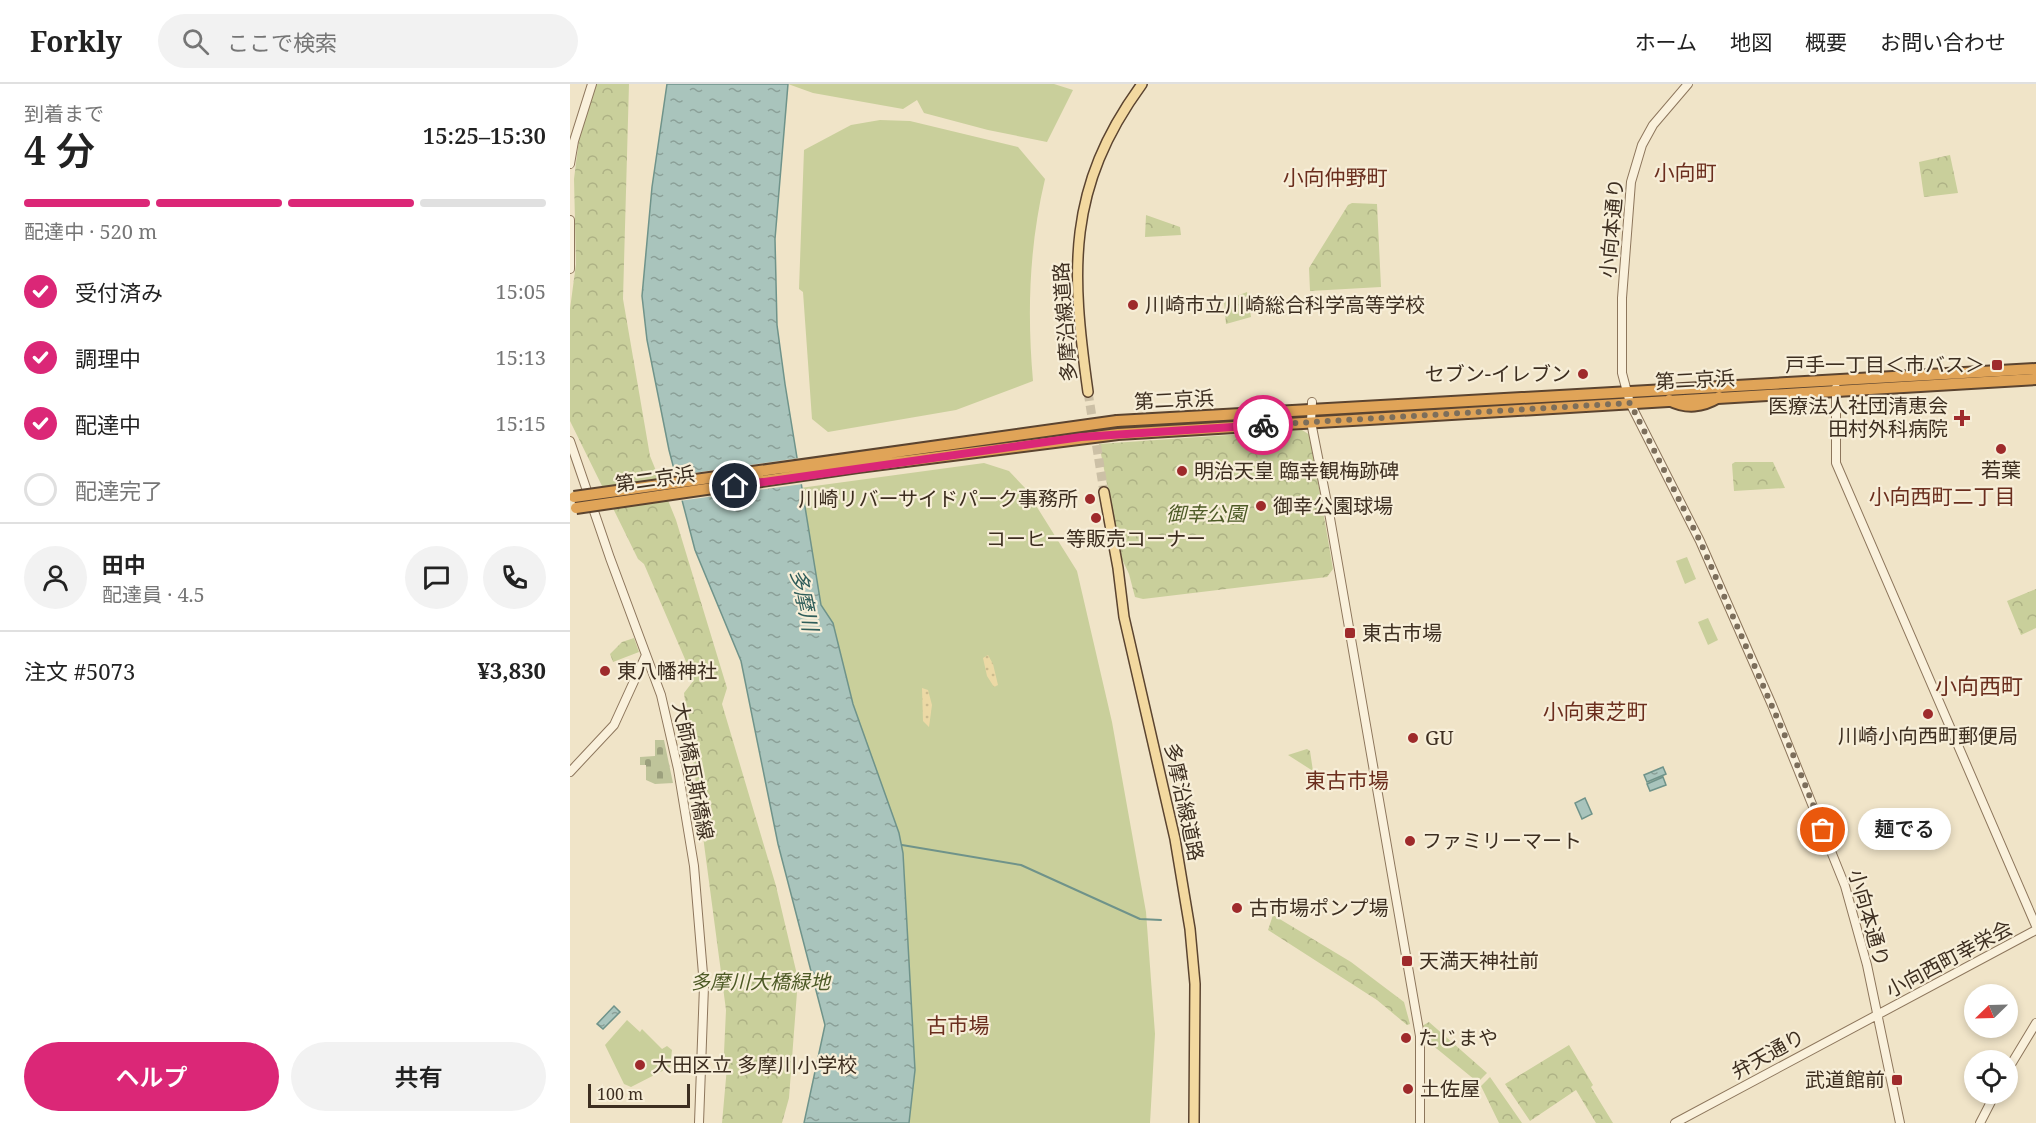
<!DOCTYPE html>
<html lang="ja">
<meta charset="utf-8">
<style>
:root{--surface:#fff;--page:#f2f2f2;--text:#222;--muted:#767676;--line:#e0e0e0;--accent:#db2777}
body{margin:0;font-family:"Noto Serif","Noto Sans JP",serif;background:var(--page);color:var(--text);height:100vh;display:flex;flex-direction:column;font-size:22px;white-space:nowrap}
*{box-sizing:border-box;margin:0}
p{font-size:20px;color:var(--muted)}
.icon{flex:none;width:33px;height:33px;fill:none;stroke:currentColor;stroke-width:2;stroke-linecap:round;stroke-linejoin:round}
.map{position:relative;flex:1;overflow:hidden}
.panel{display:flex;flex-direction:column;background:var(--surface);width:570px}
.panel>*{flex:none}
.needle{width:39px;rotate:247deg}
.controls{position:absolute;left:1394px;top:900px;display:grid;gap:12px}
.controls a{display:grid;place-items:center;width:54px;height:54px;border-radius:50%;background:var(--surface);box-shadow:0 3px 9px #0003;font-size:30px}
.scale{position:absolute;left:18px;bottom:15px;width:102px;box-sizing:border-box;padding-left:6px;border:3px solid #3d2e20;border-top:0;font-size:16px;line-height:21px;white-space:nowrap;color:#3d2e20;-webkit-text-stroke:4px #f7eed8;paint-order:stroke}
.pin{position:absolute;display:grid;place-items:center;width:51px;height:51px;color:#fff;margin:-26px;border:3px solid #fff;border-radius:50%;box-shadow:0 2px 6px #0007}
.courier{position:absolute;display:grid;place-items:center;width:60px;height:60px;margin:-30px;border:4px solid #db2777;border-radius:50%;background:#fff;color:#222;box-shadow:0 2px 8px #0007}
.bubble{position:absolute;height:42px;border-radius:21px;background:var(--surface);box-shadow:0 3px 9px #0003;font-size:20px;font-weight:600;line-height:42px;text-align:center}
.summary em{font-style:normal;font-weight:600}
.summary div{display:flex;flex-direction:column-reverse}
.summary{display:flex;align-items:center;justify-content:space-between;height:102px;padding:0 24px}
h1{font-size:39px;font-weight:600;line-height:45px}
.bar{display:grid;grid-template-columns:repeat(4,1fr);gap:9px 6px;align-content:center;height:72px;padding:0 24px}
.bar i{height:8px;border-radius:4px;background:var(--line)}
.bar .selected{background:var(--accent)}
.bar p{grid-column:span 4}
.line{display:flex;align-items:center;gap:15px;padding:0 24px;border-top:2px solid var(--line)}
.line div{flex:1}
.round{display:grid;place-items:center;flex:none;width:63px;height:63px;border-radius:32px;background:var(--page)}
ol{padding:0 24px;list-style:none}
li{display:flex;align-items:center;gap:18px;height:66px}
li p{margin-inline-start:auto}
li .icon{padding:6px;border-radius:50%;background:var(--accent);color:#fff;stroke-width:4}
li:last-child{color:var(--muted)}
li i{width:33px;height:33px;border:3px solid var(--line);border-radius:50%}
.primary-button{display:flex;gap:12px;margin-top:auto;padding:12px 24px}
.primary-button a{flex:1;height:69px;border-radius:36px;background:var(--accent);color:#fff;font-size:24px;font-weight:600;line-height:69px;text-align:center}
.primary-button a+a{background:var(--page);color:var(--text)}
header{display:flex;align-items:center;gap:36px;box-sizing:border-box;height:84px;padding:0 30px;background:var(--surface);border-bottom:2px solid var(--line)}
header strong{font-size:28px}
nav{display:flex;gap:33px;margin-inline-start:auto;font-size:21px}
.search{width:420px;height:54px;background:var(--page);display:flex;align-items:center;gap:15px;box-sizing:border-box;padding:0 21px;border-radius:33px;color:var(--muted);font-size:22px}
main{display:flex;flex:1;min-height:0}
.map>svg:first-child{display:block}
.green{fill:#c9cf9b}
.forest{fill:url(#forest-crowns)}
.sand{fill:url(#sand-dots)}
.cemetery{fill:url(#cemetery-stones)}
.water{fill:url(#water-ripples);stroke:#6f938a;stroke-width:1.5}
.pier{fill:#f0e4c8}
.lines{fill:none;stroke-linecap:round;stroke-linejoin:round}
.stream{stroke:#6f938a;stroke-width:2}
.major-tunnel{stroke:#ccc0a6;stroke-width:9;stroke-dasharray:9 4.5;stroke-linecap:butt}
.minor-casing{stroke:#8d765c;stroke-width:10}
.major-casing{stroke:#5b4430;stroke-width:12}
.highway-casing{stroke:#5b4430;stroke-width:14}
.minor{stroke:#faf1dc;stroke-width:8}
.major{stroke:#f3d9a0;stroke-width:9}
.highway{stroke:#e0a458;stroke-width:10}
.highway-bridge-casing{stroke:#5b4430;stroke-width:14;stroke-linecap:butt}
.highway-bridge{stroke:#e0a458;stroke-width:10}
.done{stroke:#7c6e5b;stroke-width:6;stroke-dasharray:0 10.8}
.route{stroke:#db2777;stroke-width:8}
.poi-dot{fill:#9e2a2b;stroke:#f7eed8;stroke-width:2}
.labels{text-anchor:middle;stroke-width:4.5;stroke-linejoin:round;paint-order:stroke}
.street-label{font-size:20px;fill:#3d2e20;stroke:#f7eed8}
.poi-label{font-size:20px;fill:#3d2e20;stroke:#f7eed8;text-anchor:start}
.park-label{font-size:20px;font-style:italic;fill:#4d5a26;stroke:#f7eed8}
.neighbourhood-label{font-size:21px;fill:#6b2e1e;stroke:#f7eed8}
.water-label{font-size:21px;font-style:italic;fill:#2f5d5a;stroke:#f7eed8}
.quarter-label{font-size:22px;fill:#6b2e1e;stroke:#f7eed8}
</style>
<header>
<strong>Forkly</strong>
<div class="search"><svg class="icon" aria-label="search" viewBox="0 0 24 24"><circle cx="10" cy="10" r="6"/><path d="M15 15l6 6"/></svg>ここで検索</div>
<nav><a>ホーム</a><a>地図</a><a>概要</a><a>お問い合わせ</a></nav>
</header>
<main>
<section class="panel">
<div class="summary"><div><h1>4 分</h1><p>到着まで</p></div><em>15:25–15:30</em></div>
<div class="bar"><i class="selected"></i><i class="selected"></i><i class="selected"></i><i></i><p>配達中 · 520 m</p></div>
<ol>
<li><svg class="icon" aria-label="check" viewBox="0 0 24 24"><path d="M5 12l5 5 9-10"/></svg>受付済み<p>15:05</p></li>
<li><svg class="icon" aria-label="check" viewBox="0 0 24 24"><path d="M5 12l5 5 9-10"/></svg>調理中<p>15:13</p></li>
<li><svg class="icon" aria-label="check" viewBox="0 0 24 24"><path d="M5 12l5 5 9-10"/></svg>配達中<p>15:15</p></li>
<li><i></i>配達完了</li>
</ol>
<div class="line" style="height:108px"><a class="round"><svg class="icon" aria-label="person" viewBox="0 0 24 24"><circle cx="12" cy="8" r="4"/><path d="M4 21q1-7 8-7t8 7"/></svg></a><div><b>田中</b><p>配達員 · 4.5</p></div><a class="round"><svg class="icon" aria-label="chat" viewBox="0 0 24 24"><path d="M4 5h16v11H9l-5 4z"/></svg></a><a class="round"><svg class="icon" aria-label="phone" viewBox="0 0 24 24"><path d="M5 4h4l2 5-3 2q2 4 5 5l2-3 5 2v4C11 20 4 13 5 4z"/></svg></a></div>
<div class="line" style="height:78px"><div>注文 #5073</div><b>¥3,830</b></div>
<div class="primary-button"><a>ヘルプ</a><a>共有</a></div>
</section>
<div class="map">
<svg width="1466" height="1039" viewBox="0 0 1466 1039">
<defs>
<pattern id="forest-crowns" width="20" height="18" patternUnits="userSpaceOnUse" patternTransform="scale(1.5)"><rect width="20" height="18" fill="#c9cf9b"/><path d="M2 6a3 3 0 1 1 6 0M12 15a3 3 0 1 1 6 0" fill="none" stroke="#aeb285"/></pattern>
<pattern id="sand-dots" width="8" height="8" patternUnits="userSpaceOnUse" patternTransform="scale(1.5)"><rect width="8" height="8" fill="#ecd9a5"/><path d="M2 2h.1M6 6h.1" fill="none" stroke="#cbbb8e" stroke-width="1.8" stroke-linecap="round"/></pattern>
<pattern id="cemetery-stones" width="16" height="16" patternUnits="userSpaceOnUse" patternTransform="scale(1.5)"><rect width="16" height="16" fill="#bfc49a"/><path d="M2 7V4a2 2 0 0 1 4 0v3zM10 15v-3a2 2 0 0 1 4 0v3z" fill="#9ca07d"/></pattern>
<pattern id="water-ripples" width="26" height="14" patternUnits="userSpaceOnUse" patternTransform="scale(1.5)"><rect width="26" height="14" fill="#a9c4bc"/><path d="M2 4q2-2 4 0t4 0M15 11q2-2 4 0t4 0" fill="none" stroke="#8ba098"/></pattern>
</defs>
<rect width="100%" height="100%" fill="#f0e4c8"/>
<path class="green" d="M218,0H484L503,6L477,58L418,46L354,29L347,16L333,25L243,9Z
M310,36L340,37L448,63L475,95C459,163 457,229 463,297L386,326L258,348L242,335L233,208L229,205L234,66L281,41Z
M414,379L439,387L455,404L507,487L542,638L576,828L585,950L580,1039H339L345,986L333,769L329,749L283,620L263,539L251,522L230,404Z
M1117,473L1126,495L1115,500L1106,477Z
M1138,534L1148,556L1138,561L1128,538Z
M57,936L70,948L72,945L92,965L97,962L102,966L100,983L61,1003L54,1000L35,961Z"/>
<path class="forest" d="M26,0H59L53,215L80,372L106,436L157,604L152,620L206,802L228,895L219,1014L212,1039H152L157,983L154,969L156,926L114,609L124,596L74,480L68,475L0,337V225L6,180L4,95L9,55Z
M1380,71L1388,109L1354,113L1349,78Z
M782,119L807,120L811,203L740,207L739,184L778,121Z
M576,131L610,143L611,151L575,153Z
M677,208L681,233L656,240L654,217Z
M732,346L740,351L763,485L757,493L573,515L565,513L559,490L552,475L529,360Z
M1165,378H1203L1215,404L1164,407L1162,380Z
M1466,505V544L1451,551L1437,517Z
M64,554L69,568L43,578L40,570L52,558Z
M737,665L740,667L743,687L718,671Z
M703,831L781,878L834,918L840,940L837,941L807,916L698,846Z
M859,938L917,989L910,996H905L855,955L852,942Z
M999,961L1023,1001L1021,1003L1043,1039H1026L1006,1006L960,1037L935,1000Z
M920,993L952,1039H929L911,1002Z"/>
<path class="sand" d="M418,571L423,580L428,601L424,603L417,592L413,574Z
M352,604L358,606L362,621L359,643L353,637Z"/>
<path class="cemetery" d="M85,656H94L103,699L85,700L76,696V681H70V673L85,672Z"/>
<path class="water" d="M97,0H218L205,155L207,241L215,300L251,521L263,539L283,620L329,749L333,769L345,986L339,1039H234L255,941L208,760L171,577L125,466L99,366L77,256L72,212L82,103Z
M1093,683L1096,690L1077,698L1074,691Z
M1093,693L1096,701L1080,707L1077,700Z
M1015,714L1022,730L1012,735L1005,719Z
M44,922L50,928L33,945L27,940Z"/>
<path class="pier" d="M229,374L233,400L109,417L102,392Z"/>
<g class="lines">
<path class="stream" d="M332,761L451,781L570,835L591,836"/>
<path class="major-tunnel" d="M518,308L534,408"/>
<defs>
<path id="minor" d="M1118,0L1083,41L1072,61L1061,98L1052,214V289L1060,319L1130,457L1202,621L1275,802L1297,881L1330,1039
M0,80L4,57L22,0
M0,136V185
M1266,304V379L1466,842
M742,318L741,338L760,434L850,952V1039
M0,357L40,474L91,611L108,685L124,782L134,902L129,1039
M0,688L44,641L76,571
M1437,987L1466,939
M1105,1039L1466,846
M1410,1039L1425,1010"/>
<path id="major" d="M518,308C501,187 496,104 572,0
M534,408L548,484L554,533L605,755L620,845L625,900L624,1039"/>
<path id="highway" d="M1099,316C1117,325 1132,323 1149,313
M547,337L1466,285
M548,350L1466,295"/>
</defs>
<use href="#minor" class="minor-casing"/>
<use href="#major" class="major-casing"/>
<use href="#highway" class="highway-casing"/>
<use href="#minor" class="minor"/>
<use href="#major" class="major"/>
<use href="#highway" class="highway"/>
<defs>
<path id="highway-bridge" d="M4,413L547,337
M6,424L288,383L548,350"/>
</defs>
<use href="#highway-bridge" class="highway-bridge-casing"/>
<use href="#highway-bridge" class="highway-bridge"/>
</g>
<g class="lines">
<path class="done" d="M693,341L1060,319L1130,457L1222,668L1253,746"/>
<path class="route" d="M165,402L511,353L693,341"/>
</g>
<g class="poi-dot">
<circle cx="563" cy="221" r="6"/>
<rect x="1421" y="275" width="12" height="12" rx="3"/>
<circle cx="1013" cy="290" r="6"/>
<path d="M1389 325h6v6h6v6h-6v6h-6v-6h-6v-6h6z"/>
<circle cx="1431" cy="365" r="6"/>
<circle cx="612" cy="387" r="6"/>
<circle cx="520" cy="415" r="6"/>
<circle cx="691" cy="422" r="6"/>
<circle cx="526" cy="434" r="6"/>
<rect x="774" y="543" width="12" height="12" rx="3"/>
<circle cx="35" cy="587" r="6"/>
<circle cx="1358" cy="630" r="6"/>
<circle cx="843" cy="654" r="6"/>
<circle cx="840" cy="757" r="6"/>
<circle cx="667" cy="824" r="6"/>
<rect x="831" y="871" width="12" height="12" rx="3"/>
<circle cx="836" cy="954" r="6"/>
<circle cx="70" cy="981" r="6"/>
<rect x="1321" y="990" width="12" height="12" rx="3"/>
<circle cx="838" cy="1005" r="6"/>
</g>
<g class="labels">
<g class="street-label">
<text transform="translate(1042 144) rotate(-85)" y="7">小向本通り</text>
<text transform="translate(495 238) rotate(-94)" y="7">多摩沿線道路</text>
<text transform="translate(1125 296) rotate(-3)" y="7">第二京浜</text>
<text transform="translate(604 316) rotate(-3)" y="7">第二京浜</text>
<text transform="translate(85 395) rotate(-8)" y="7">第二京浜</text>
<text transform="translate(123 687) rotate(79)" y="7">大師橋瓦斯橋線</text>
<text transform="translate(614 718) rotate(78)" y="7">多摩沿線道路</text>
<text transform="translate(1299 834) rotate(74)" y="7">小向本通り</text>
<text transform="translate(1379 875) rotate(-28)" y="7">小向西町幸栄会</text>
<text transform="translate(1198 970) rotate(-29)" y="7">弁天通り</text>
</g>
<g class="poi-label">
<text x="575" y="228">川崎市立川崎総合科学高等学校</text>
<text x="1415" y="288" text-anchor="end">戸手一丁目＜市バス＞</text>
<text x="1001" y="297" text-anchor="end">セブン-イレブン</text>
<text x="1378" y="329" text-anchor="end">医療法人社団清恵会<tspan x="1378" dy="23">田村外科病院</tspan></text>
<text x="1431" y="393" text-anchor="middle">若葉</text>
<text x="624" y="394">明治天皇 臨幸観梅跡碑</text>
<text x="508" y="422" text-anchor="end">川崎リバーサイドパーク事務所</text>
<text x="703" y="429">御幸公園球場</text>
<text x="526" y="462" text-anchor="middle">コーヒー等販売コーナー</text>
<text x="792" y="556">東古市場</text>
<text x="47" y="594">東八幡神社</text>
<text x="1358" y="659" text-anchor="middle">川崎小向西町郵便局</text>
<text x="855" y="661">GU</text>
<text x="852" y="764">ファミリーマート</text>
<text x="679" y="831">古市場ポンプ場</text>
<text x="849" y="884">天満天神社前</text>
<text x="848" y="961">たじまや</text>
<text x="82" y="988">大田区立 多摩川小学校</text>
<text x="1315" y="1003" text-anchor="end">武道館前</text>
<text x="850" y="1012">土佐屋</text>
</g>
<g class="park-label">
<text x="636" y="437">御幸公園</text>
<text x="190" y="905">多摩川大橋緑地</text>
</g>
<g class="neighbourhood-label">
<text x="1115" y="96">小向町</text>
<text x="765" y="101">小向仲野町</text>
<text x="1372" y="420">小向西町二丁目</text>
<text x="1025" y="635">小向東芝町</text>
<text x="777" y="704">東古市場</text>
<text x="388" y="949">古市場</text>
</g>
<g class="water-label">
<text transform="translate(234 516) rotate(78)" y="7">多摩川</text>
</g>
<g class="quarter-label">
<text x="1409" y="610">小向西町</text>
</g>
</g>
</svg>
<div class="controls">
<a><svg class="needle" viewBox="-14 -14 28 28"><path d="M0-13l5 13h-10z" fill="#e53935"/><path d="M0 13l5-13h-10z" fill="#767676"/></svg></a>
<a><svg class="icon" aria-label="locate" viewBox="0 0 24 24"><circle cx="12" cy="12" r="6"/><path d="M12 2v4M12 18v4M2 12h4M18 12h4"/></svg></a>
</div>
<div class="scale">100 m</div>
<div class="pin" style="left:1253px;top:746px;background:#ea580c"><svg class="icon" aria-label="bag" viewBox="0 0 24 24"><path d="M5 8h14l-1 12H6zM9 8a3 3 0 0 1 6 0"/></svg></div>
<div class="pin" style="left:165px;top:402px;background:#1f2937"><svg class="icon" aria-label="home" viewBox="0 0 24 24"><path d="M3 11l9-7 9 7M6 9v11h12V9"/></svg></div>
<div class="courier" style="left:693px;top:341px"><svg class="icon" aria-label="bike" viewBox="0 0 24 24"><circle cx="6" cy="16" r="4"/><circle cx="18" cy="16" r="4"/><path d="M6 16l4-8h5l3 8M10 8l3 8H6M13 5h3"/></svg></div>
<div class="bubble" style="left:1288px;top:724px;width:93px">麺でる</div>
</div>
</main>
